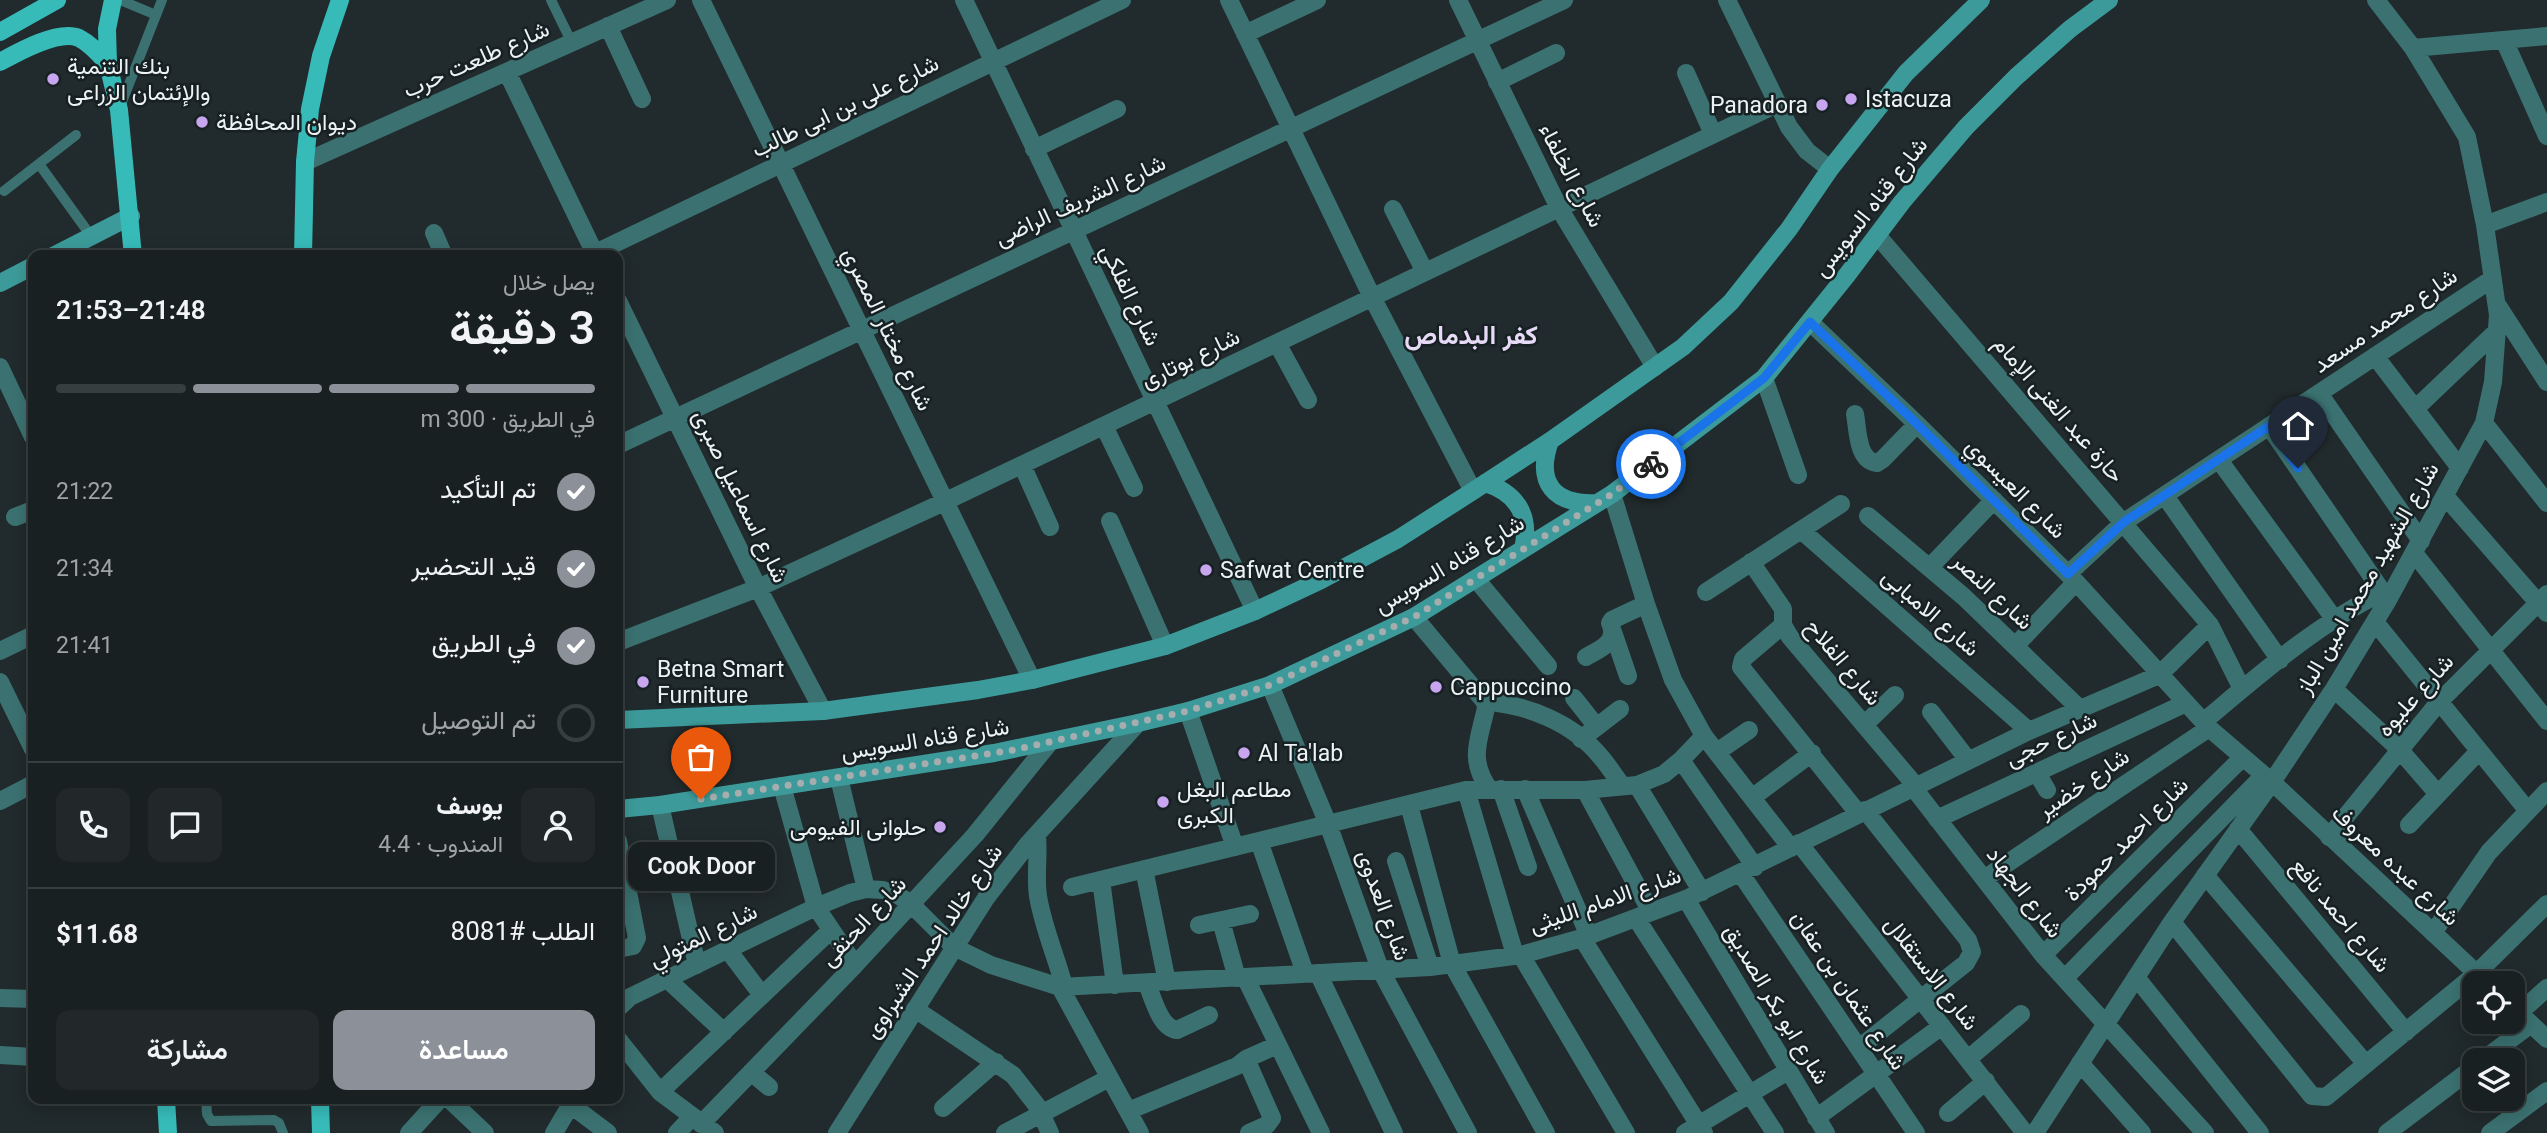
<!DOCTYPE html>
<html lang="ar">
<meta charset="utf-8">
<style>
:root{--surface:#192021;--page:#22282a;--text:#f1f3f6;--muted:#9fa3a5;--line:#373e3f;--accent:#8c9099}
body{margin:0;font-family:Roboto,Vazirmatn,sans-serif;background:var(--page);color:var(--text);direction:rtl;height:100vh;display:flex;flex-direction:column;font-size:26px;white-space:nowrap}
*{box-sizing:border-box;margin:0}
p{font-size:23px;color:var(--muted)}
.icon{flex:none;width:38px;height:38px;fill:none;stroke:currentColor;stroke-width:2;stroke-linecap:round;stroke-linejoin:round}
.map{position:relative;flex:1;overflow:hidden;direction:ltr}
.sheet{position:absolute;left:28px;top:250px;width:595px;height:854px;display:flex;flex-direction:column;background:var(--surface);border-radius:14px;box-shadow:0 4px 18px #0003,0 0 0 2px var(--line);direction:rtl}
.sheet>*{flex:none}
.buttons{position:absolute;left:2462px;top:971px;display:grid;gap:14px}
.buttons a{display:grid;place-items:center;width:63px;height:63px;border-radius:14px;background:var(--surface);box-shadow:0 4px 18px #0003,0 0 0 2px var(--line);font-size:35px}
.pin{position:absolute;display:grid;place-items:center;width:60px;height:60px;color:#fff;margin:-72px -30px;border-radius:50% 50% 50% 0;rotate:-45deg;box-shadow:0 0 7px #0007}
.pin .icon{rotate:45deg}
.courier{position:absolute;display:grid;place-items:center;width:70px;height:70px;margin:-35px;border:5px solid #1a73e8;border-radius:50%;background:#fff;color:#222;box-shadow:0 2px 9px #0007}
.bubble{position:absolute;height:49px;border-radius:14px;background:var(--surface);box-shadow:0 4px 18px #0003,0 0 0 2px var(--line);font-size:23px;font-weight:600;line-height:49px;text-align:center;direction:rtl}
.headline em{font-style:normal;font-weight:600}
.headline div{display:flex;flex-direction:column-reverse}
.headline{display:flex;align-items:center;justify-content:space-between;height:119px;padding:0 28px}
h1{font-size:46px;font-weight:600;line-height:52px}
.bar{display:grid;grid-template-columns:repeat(4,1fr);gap:10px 7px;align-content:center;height:84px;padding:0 28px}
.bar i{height:9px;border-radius:5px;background:var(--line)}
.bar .current{background:var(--accent)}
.bar p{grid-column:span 4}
.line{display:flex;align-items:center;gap:18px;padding:0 28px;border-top:2px solid var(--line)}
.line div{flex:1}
.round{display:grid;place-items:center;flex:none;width:74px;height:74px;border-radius:14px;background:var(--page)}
ol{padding:0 28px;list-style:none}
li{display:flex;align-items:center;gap:21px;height:77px}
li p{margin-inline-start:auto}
li .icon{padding:7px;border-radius:50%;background:var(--accent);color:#fff;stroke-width:4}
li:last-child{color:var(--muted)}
li i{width:38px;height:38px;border:4px solid var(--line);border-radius:50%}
.action{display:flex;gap:14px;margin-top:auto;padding:14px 28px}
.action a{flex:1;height:80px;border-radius:14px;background:var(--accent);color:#fff;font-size:28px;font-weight:600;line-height:80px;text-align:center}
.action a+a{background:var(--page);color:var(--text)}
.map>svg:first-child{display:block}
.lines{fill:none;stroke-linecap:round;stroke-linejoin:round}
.lane{stroke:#3b7271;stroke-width:10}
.street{stroke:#3b7271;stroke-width:18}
.secondary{stroke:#3c9b9a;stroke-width:18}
.primary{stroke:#37bbb9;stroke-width:18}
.done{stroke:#a6adae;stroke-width:7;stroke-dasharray:0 12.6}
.route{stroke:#1a73e8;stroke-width:9}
.poi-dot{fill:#c8a6ef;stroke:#172022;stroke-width:2.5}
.labels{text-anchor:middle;stroke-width:5;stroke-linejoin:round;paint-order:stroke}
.street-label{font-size:23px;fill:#edf3f4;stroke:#172022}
.poi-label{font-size:23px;fill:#edf3f4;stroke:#172022;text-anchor:start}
.quarter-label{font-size:26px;font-weight:bold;fill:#e6daf6;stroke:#172022}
</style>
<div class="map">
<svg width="2547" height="1133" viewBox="0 0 2547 1133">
<rect width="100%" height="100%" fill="#212a2c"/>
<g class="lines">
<path class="lane" d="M120,0L156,15
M551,0L572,43
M120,107L162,0
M39,164L91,236
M4,191L76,135
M206,1099L207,1114L211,1121L274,1120L279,1123L283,1133"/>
<path class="street" d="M701,0L1032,680
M964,0L1255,611
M1229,0L1372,297L1473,491
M1458,0L1559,208L1655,367
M1727,0L1789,127L1807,151L1830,169
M608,26L642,99
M1245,34L1317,0
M2504,40L2547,136
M2413,48L2547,36
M507,72L596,256
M1686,73L1713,134
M1497,82L1556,53
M1034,149L1117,109
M305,162L667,0
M1393,209L1425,272
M2485,225L2547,202
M434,233L444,256
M1877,235L2210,625L2242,689
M589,256L1122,0
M618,301L758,588L823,711
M2498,306L2547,382
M1810,322L1917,424L2076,582L2209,728L2272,782L2488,984
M1277,343L1308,400
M2375,356L2460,468
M0,367L33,437
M1764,378L1798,475
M2319,393L2421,541
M2415,409L2498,330
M1855,414C1858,430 1857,461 1877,463L1883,459L1917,424
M2484,423L2547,503
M1104,426L1134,488
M2269,426L2388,600
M618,445L1564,0
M2219,460L2335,620
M1022,465L1050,527
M1612,494L1646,604L1673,680L1704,736L1791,848
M2165,496L2280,660
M2445,496L2547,613
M1868,516L1964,597L2079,708
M15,517L33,510
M1110,521L1165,646
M1801,530L2029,731
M2414,553L2547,721
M1751,562L1783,609V625L1790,637L1915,785
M1930,567L1994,500
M2068,574L2124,522L2492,279
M1476,579L1548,666
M1706,592L1841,504
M1414,617L1485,702L1486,708C1479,740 1468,759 1489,789
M2375,622L2528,811
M1783,625L1743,659L1741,667L1858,813
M1613,632L1628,676
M618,642L758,588L944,502L1777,104
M2016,645L2076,582
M0,651L33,635
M1586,657C1600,649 1619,642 1610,623L1612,620L1646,604
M0,682L33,749
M1270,685L1328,824L1380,969L1468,1133
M2334,689L2399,749L2438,794
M1574,698L1597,727
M1485,702C1526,704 1573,723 1600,756C1608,765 1615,776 1622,786
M1188,711L1235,847
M1931,712L1968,760
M2203,722C2259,675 2317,624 2383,592
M1864,725L1895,695
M1581,739L1620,709
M1717,752L1749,730
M1681,760L1755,867
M2037,773L2047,790
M839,778L866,889
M1637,785L1702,892
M782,786L816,907L855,965
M1912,786L2043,955L2205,1133
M1501,789L1528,867
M1525,789L1589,936
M1466,790L1515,955
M1585,790L1651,912
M1753,797L1812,753
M0,801L33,784
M660,805L697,965
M1409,805L1452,964L1546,1133
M1937,819L2186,703
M2409,825L2479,751
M2238,829L2406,1032
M1037,836C1039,856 1035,876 1038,896C1043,927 1056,956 1064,986
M2329,837L2439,702L2547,594
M618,841L637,938L633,946L618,949
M1259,841L1305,973
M1799,843L2025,1133
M1396,861L1430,967
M1144,869L1167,982
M1741,874L1916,1133
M2205,875L2366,1064
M1984,879L2209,728
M1101,880L1115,985
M1072,887L1466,790H1585L1637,785L1664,774L1681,760L1704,736
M1686,899L1826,1133
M1636,918L1775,1133
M1221,921L1237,978
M2172,922L2312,1096L2326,1097L2477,973L2547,904
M1199,925L1250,914
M2433,933L2489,852L2547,791
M1582,938L1704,1133
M728,950L762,995
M1521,955L1626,1133
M2043,955L2243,757
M1318,973L1394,1133
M1245,977L1321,1133
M2136,977L2260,1133
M2065,978L2264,775
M667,979L724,1032
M1147,984C1153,998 1160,1028 1177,1030L1209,1015
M1060,987L1140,1133
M0,998L33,999
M2513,1007L2547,1039
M618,1008L630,997L667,979L816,907L850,893L866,889L883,890L898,895L912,905L954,947L991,965L1060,987L1430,967L1521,955L1582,938L1686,899L2029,731L2159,675L2210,625
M915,1009L1013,1075L1038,1107L1050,1133
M2519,1013L2547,988
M618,1039L660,1092L715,1133
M1859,1048L1966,963L1972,952L1968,940L1865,810
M0,1055L33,1057
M1968,1059L2021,1014
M2483,1060L2531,1024
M2080,1063L2142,1133
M751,1072L769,1087
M660,1092L831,930
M449,1099L485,1133
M571,1105L608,1133
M943,1108L996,1062
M1128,1111L1237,1066L1246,1059
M1948,1113L1986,1081
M1816,1118L1942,1026
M701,1124L855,965L975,835L1050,742
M409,1133L440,1099
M554,1133L574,1099
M677,1133L692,1117
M837,1133L986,898L1027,845L1138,723
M1005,1133L1109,1078
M1249,1133L1267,1125L1272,1118L1246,1059L1277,1045
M1685,1133L1788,1071
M2035,1133L2172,922L2272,782L2334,689L2388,600L2484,423L2493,382L2498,315L2485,225L2467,137L2413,48L2376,0
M2387,1133L2474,1067
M2490,1133L2547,1091"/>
<path class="secondary" d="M53,256L131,216
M0,283L33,266
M1550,441C1535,483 1554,505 1597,503
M1485,483C1517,493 1531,516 1523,549
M618,720L823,711L978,690L1032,680L1165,646L1255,611L1321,580L1398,539L1473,491L1550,441L1683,347L1731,302L1789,229L1830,169L1906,73L1981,0
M618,809L660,805L994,753L1138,723L1188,711L1270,685L1414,617L1612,494L1764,378L1847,275L1902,202L1966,127L2016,77L2070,29L2109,0"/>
<path class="primary" d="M113,0L107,29L108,64L119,110L133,256
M0,32L57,0
M0,62C18,52 59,29 79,38C91,44 100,55 108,64
M303,256L305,162L310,109L321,56L340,0
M166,1099L168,1133
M320,1099L321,1133"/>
</g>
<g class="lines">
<path class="done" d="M701,799L1013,750L1188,711L1270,685L1414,617L1612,494L1651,464"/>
<path class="route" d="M1651,464L1764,378L1810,322L1917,424L2068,574L2124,522L2269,426L2298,468"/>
</g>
<g class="poi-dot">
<circle cx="53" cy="79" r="7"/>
<circle cx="1851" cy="99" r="7"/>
<circle cx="1822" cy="105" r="7"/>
<circle cx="202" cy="122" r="7"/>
<circle cx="1206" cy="570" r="7"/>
<circle cx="643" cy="682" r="7"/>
<circle cx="1436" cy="687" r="7"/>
<circle cx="1244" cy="753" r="7"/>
<circle cx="1163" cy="802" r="7"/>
<circle cx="940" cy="827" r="7"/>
</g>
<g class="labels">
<g class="street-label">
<text transform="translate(476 59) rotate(-24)" y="8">شارع طلعت حرب</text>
<text transform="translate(845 106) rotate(-26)" y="8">شارع على بن ابى طالب</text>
<text transform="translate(1572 175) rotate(62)" y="8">شارع الخلفاء</text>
<text transform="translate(1080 200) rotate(-25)" y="8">شارع الشريف الراضى</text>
<text transform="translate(1870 207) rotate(-52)" y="8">شارع قناه السويس</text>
<text transform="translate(1131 295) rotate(64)" y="8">شارع الفلكي</text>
<text transform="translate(2385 320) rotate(-34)" y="8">شارع محمد مسعد</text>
<text transform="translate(888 329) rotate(64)" y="8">شارع مختار المصري</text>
<text transform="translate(1190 358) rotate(-26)" y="8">شارع بوتارى</text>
<text transform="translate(2059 409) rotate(49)" y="8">حارة عبد الغنى الإمام</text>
<text transform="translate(2016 488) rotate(45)" y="8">شارع العيسوي</text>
<text transform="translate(741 496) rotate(64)" y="8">شارع اسماعيل صبرى</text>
<text transform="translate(1449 564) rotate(-31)" y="8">شارع قناه السويس</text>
<text transform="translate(2367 578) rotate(-60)" y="8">شارع الشهيد محمد امين الباز</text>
<text transform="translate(1993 591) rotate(43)" y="8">شارع النصر</text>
<text transform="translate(1931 612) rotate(41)" y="8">شارع الامبابى</text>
<text transform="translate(1844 662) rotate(50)" y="8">شارع الفلاح</text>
<text transform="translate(2415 695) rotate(-48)" y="8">شارع عليوه</text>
<text transform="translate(925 739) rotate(-9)" y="8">شارع قناه السويس</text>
<text transform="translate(2051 739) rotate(-25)" y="8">شارع حجى</text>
<text transform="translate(2083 783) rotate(-34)" y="8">شارع خضير</text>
<text transform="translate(2126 839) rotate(-45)" y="8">شارع احمد حمودة</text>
<text transform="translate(2396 865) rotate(43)" y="8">شارع عبده معروف</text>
<text transform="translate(2025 892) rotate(52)" y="8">شارع الجهاد</text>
<text transform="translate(1605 900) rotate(-19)" y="8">شارع الامام الليثى</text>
<text transform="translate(1384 905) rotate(70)" y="8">شارع العدوى</text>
<text transform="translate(2341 915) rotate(50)" y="8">شارع احمد نافع</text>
<text transform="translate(863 921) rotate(-47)" y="8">شارع الحنفى</text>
<text transform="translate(703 935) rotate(-26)" y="8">شارع المتولي</text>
<text transform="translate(933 941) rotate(-56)" y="8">شارع خالد احمد الشبراوى</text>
<text transform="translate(1932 973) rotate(52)" y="8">شارع الاستقلال</text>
<text transform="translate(1849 990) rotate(56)" y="8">شارع عثمان بن عفان</text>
<text transform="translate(1777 1004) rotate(59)" y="8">شارع ابو بكر الصديق</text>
</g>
<g class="poi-label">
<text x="67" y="74">بنك التنمية<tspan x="67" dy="26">والإئتمان الزراعى</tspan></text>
<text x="1865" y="107">Istacuza</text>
<text x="1808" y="113" text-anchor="end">Panadora</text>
<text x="216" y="130">ديوان المحافظة</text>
<text x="1220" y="578">Safwat Centre</text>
<text x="657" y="677">Betna Smart<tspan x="657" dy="26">Furniture</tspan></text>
<text x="1450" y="695">Cappuccino</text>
<text x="1258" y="761">Al Ta'lab</text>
<text x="1177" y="797">مطاعم البغل<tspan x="1177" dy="26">الكبرى</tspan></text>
<text x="926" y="835" text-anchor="end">حلوانى الفيومى</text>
</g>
<g class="quarter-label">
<text x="1471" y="344">كفر البدماص</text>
</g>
</g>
</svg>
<div class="buttons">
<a><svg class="icon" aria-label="locate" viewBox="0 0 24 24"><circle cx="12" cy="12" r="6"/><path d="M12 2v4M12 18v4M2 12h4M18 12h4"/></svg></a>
<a><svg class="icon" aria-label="layers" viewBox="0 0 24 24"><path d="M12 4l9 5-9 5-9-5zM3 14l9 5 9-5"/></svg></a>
</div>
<div class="pin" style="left:701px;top:799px;background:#ea580c"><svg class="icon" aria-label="bag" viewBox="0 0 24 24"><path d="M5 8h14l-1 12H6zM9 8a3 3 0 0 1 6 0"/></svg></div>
<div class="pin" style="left:2298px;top:468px;background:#1f2937"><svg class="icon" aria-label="home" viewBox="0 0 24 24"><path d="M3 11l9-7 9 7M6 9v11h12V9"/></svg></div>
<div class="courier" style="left:1651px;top:464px"><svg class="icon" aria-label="bike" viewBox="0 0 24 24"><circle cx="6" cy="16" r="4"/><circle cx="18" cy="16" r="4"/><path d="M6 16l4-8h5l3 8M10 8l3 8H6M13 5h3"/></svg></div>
<div class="bubble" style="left:628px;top:842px;width:147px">Cook Door</div>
<section class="sheet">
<div class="headline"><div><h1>3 دقيقة</h1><p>يصل خلال</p></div><em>21:48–21:53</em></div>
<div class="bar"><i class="current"></i><i class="current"></i><i class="current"></i><i></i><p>في الطريق · 300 m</p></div>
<ol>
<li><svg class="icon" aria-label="check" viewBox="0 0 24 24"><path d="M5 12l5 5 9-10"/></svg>تم التأكيد<p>21:22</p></li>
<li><svg class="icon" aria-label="check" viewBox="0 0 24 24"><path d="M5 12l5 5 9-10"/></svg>قيد التحضير<p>21:34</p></li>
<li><svg class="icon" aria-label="check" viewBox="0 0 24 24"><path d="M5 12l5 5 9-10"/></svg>في الطريق<p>21:41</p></li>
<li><i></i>تم التوصيل</li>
</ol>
<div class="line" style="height:126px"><a class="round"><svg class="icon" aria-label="person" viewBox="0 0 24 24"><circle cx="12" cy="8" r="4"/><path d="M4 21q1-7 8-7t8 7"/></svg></a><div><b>يوسف</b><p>المندوب · 4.4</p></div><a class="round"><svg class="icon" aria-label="chat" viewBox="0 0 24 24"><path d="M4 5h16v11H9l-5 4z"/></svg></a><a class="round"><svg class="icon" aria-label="phone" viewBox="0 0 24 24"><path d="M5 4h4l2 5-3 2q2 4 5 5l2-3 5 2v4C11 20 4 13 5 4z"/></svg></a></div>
<div class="line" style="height:91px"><div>الطلب #8081</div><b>$11.68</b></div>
<div class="action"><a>مساعدة</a><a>مشاركة</a></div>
</section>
</div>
